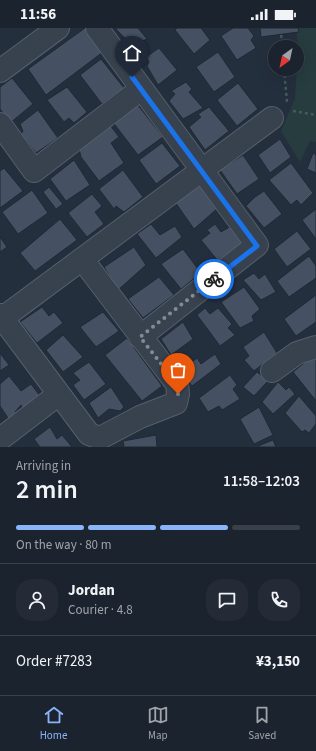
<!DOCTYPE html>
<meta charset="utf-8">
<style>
:root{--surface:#1b232e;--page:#242b36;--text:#f1f3f6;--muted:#a0a4aa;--line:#39404a;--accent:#8ab4f8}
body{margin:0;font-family:"Source Sans 3",sans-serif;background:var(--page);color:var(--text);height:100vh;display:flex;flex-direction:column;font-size:15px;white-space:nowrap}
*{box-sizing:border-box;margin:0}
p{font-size:13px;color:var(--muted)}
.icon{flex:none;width:22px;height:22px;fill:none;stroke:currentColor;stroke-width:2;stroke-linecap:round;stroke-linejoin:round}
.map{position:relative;height:419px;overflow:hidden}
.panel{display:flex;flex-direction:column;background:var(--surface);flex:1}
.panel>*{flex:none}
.needle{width:26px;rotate:213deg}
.fabs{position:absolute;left:268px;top:12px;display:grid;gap:8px}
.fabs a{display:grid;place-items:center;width:36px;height:36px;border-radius:50%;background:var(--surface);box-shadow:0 4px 16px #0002,0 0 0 1px var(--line);font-size:20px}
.pin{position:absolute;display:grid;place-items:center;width:34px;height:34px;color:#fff;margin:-41px -17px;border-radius:50% 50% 50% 0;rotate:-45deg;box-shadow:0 0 4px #0007}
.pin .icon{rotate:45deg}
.courier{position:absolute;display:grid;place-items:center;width:40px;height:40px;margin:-20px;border:3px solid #1a73e8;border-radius:50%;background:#fff;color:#222;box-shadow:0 1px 5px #0007}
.headline em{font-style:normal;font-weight:600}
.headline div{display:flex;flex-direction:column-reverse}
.headline{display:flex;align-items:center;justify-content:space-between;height:68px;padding:0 16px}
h1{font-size:26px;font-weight:600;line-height:30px}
.bar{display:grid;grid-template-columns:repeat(4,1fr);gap:6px 4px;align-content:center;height:48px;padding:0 16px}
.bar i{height:5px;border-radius:3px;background:var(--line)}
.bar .selected{background:var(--accent)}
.bar p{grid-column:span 4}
.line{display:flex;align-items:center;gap:10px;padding:0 16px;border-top:1px solid var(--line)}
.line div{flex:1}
.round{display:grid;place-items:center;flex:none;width:42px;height:42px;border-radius:16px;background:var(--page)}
.status{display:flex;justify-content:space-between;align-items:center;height:28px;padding:0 20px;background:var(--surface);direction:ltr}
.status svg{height:11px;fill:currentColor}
.tab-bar{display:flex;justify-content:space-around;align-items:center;height:56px;border-top:1px solid var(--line);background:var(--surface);font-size:11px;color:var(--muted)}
.tab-bar a{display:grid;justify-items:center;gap:2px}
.tab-bar .selected{color:var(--accent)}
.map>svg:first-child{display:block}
.green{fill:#263c3f}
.building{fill:#455162;stroke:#1f2835}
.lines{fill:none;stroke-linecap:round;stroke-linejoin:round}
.minor-casing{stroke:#565f6c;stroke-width:24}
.path{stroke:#44595c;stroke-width:2.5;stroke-dasharray:3 3;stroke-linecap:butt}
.minor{stroke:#38414e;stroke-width:22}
.done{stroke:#828b98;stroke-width:4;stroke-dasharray:0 7.2}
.route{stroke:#1a73e8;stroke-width:5}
</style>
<div class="status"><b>11:56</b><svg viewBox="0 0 49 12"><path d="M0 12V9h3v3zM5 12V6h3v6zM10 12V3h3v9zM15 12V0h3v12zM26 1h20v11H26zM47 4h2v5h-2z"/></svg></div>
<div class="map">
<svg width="316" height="419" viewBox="0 0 316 419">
<rect width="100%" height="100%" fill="#242f3e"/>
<path class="green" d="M296,0H316V114L310,113L300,134L281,103L295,71L298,18Z"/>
<path class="building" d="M85,0H88L103,24L46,67L28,41Z
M115,0H138L147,11L132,18Z
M177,0H201L210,12L194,26L175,2Z
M233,0H248L254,8L251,12L256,20L237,32L221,8Z
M260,0H298L299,4L261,9Z
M159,20L177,42L158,57L147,38L149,34L146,29Z
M218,24L235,49L214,64L196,39Z
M101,31L124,60L102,76L80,47Z
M12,50L33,76L10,95L0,81V59Z
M186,54L192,61L189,64L203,80L183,91L169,73L175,66L171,63Z
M238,55L258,81L237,98L217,72Z
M67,59L87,84L74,95L69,90L64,94L47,72Z
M137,76L163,109L138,127L112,93Z
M209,79L229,103L205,122L189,99L201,89L198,86Z
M38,82L58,110L36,125L21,106L23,103L20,96Z
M110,97L119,109L111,115L124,135L99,153L81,129L79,121Z
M280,111L291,129L270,145L258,127Z
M162,115L180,138L156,156L139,132Z
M313,125L316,127V145L307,141Z
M243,127L259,151L237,166L220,142Z
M74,132L90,157L66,173L50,151Z
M291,135L313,165L301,177L297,172L291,177L269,152Z
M4,140L23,163L0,180V143Z
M123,142L143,169L124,184L116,178L114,181L99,161Z
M202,156L218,180L194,201L175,174L193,158Z
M49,159L63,176L56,181L43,164Z
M32,162L48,185L18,206L2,184Z
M264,163L282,186L264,200L246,178L255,169Z
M92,166L102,178L95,184L104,196L87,209L68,185Z
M316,181V211L302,192Z
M60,191L77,212L35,243L20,225Z
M151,196L160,207L175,198L182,209L156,230L137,206Z
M215,196L221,204L231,198L242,215L218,233L201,212L210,205L207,202Z
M297,203L311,221L287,239L274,221Z
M0,209L7,219L0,224Z
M134,219L146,237L118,262L104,239Z
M183,221L201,245L181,261L161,236Z
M309,228L316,238V250L289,269L277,253Z
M254,245L259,251L265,246L276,264L261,272L243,252Z
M159,249L174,267L143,290L128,271Z
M244,259L260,281L252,288L254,293L240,300L221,274Z
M316,267V294L296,308L284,291Z
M42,279L49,288L54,284L63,295L37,315L20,294Z
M205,280L210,286L218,280L232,296L228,300L235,307L220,318L197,287Z
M103,284L119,303L96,319L80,299Z
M183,294L193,311L171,327L161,311Z
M264,304L277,325L254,343L244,332L249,328L243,319Z
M63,307L83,329L63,344L46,322Z
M127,310L162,358L142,373L105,327Z
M0,325L9,337L0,343Z
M215,326L221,336L192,358L180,343L197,330L201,336Z
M314,327L316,330V373L293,344Z
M89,334L106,356L84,372L73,357L80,352L73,345Z
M257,344L268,353L254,368L243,359Z
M230,347L237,357L233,361L240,371L222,382L219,378L208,384L199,370Z
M9,348L21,363L31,356L40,368L23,381L21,377L15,384L20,392L12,396L0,378V356Z
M278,354L286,362L289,359L295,366L273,386L262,374Z
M111,359L124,379L120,383L109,381L98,390L89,375Z
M299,368L316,388V396L309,405L305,402L302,404L285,385Z
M259,379L273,407L254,416L240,391Z
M50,399L57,411L62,407L72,419H40L34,411Z
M156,407L157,419H124L123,413Z
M273,412L276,419H258V418Z"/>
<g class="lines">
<defs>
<path id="minor" d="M97,0L257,217L140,309
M0,43L58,0
M0,96L34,143L141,61
M0,287L89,406L100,410L140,389L176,375L178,366L177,356L82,231
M0,292L272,90
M272,343L297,325L316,319
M0,411L59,366"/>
</defs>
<use href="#minor" class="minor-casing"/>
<path class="path" d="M281,7L283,19
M284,41L287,74
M293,83L316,87"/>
<use href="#minor" class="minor"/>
</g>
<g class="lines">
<path class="done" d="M178,366L177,356L140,309L214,251"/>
<path class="route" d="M132,49L257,218L214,251"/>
</g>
</svg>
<div class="fabs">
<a><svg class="needle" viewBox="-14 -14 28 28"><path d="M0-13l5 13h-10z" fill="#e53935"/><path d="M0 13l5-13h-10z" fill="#a0a4aa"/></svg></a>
</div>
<div class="pin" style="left:178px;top:366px;background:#ea580c"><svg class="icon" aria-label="bag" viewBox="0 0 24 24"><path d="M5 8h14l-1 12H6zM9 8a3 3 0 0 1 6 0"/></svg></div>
<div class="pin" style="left:132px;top:49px;background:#1f2937"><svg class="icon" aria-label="home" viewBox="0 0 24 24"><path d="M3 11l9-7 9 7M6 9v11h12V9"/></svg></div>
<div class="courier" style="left:214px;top:251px"><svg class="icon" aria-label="bike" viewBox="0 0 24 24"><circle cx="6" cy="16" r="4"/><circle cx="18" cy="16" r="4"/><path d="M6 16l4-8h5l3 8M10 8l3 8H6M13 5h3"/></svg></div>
</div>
<section class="panel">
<div class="headline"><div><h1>2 min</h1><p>Arriving in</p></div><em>11:58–12:03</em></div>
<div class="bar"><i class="selected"></i><i class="selected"></i><i class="selected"></i><i></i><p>On the way · 80 m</p></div>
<div class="line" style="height:72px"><a class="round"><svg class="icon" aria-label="person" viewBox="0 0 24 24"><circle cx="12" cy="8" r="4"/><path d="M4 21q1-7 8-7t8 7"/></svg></a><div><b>Jordan</b><p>Courier · 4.8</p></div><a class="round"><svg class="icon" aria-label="chat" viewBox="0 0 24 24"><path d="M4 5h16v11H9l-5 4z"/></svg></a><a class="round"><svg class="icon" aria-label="phone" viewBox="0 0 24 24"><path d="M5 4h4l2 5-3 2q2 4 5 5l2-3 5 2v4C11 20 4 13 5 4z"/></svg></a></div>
<div class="line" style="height:52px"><div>Order #7283</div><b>¥3,150</b></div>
</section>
<nav class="tab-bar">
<a class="selected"><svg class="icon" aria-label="home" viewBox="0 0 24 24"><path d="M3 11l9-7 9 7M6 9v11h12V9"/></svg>Home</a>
<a><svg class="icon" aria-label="map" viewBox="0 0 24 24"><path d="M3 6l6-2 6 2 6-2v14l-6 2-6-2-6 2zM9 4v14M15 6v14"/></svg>Map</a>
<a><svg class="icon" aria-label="saved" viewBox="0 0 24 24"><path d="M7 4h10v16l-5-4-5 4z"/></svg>Saved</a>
</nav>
